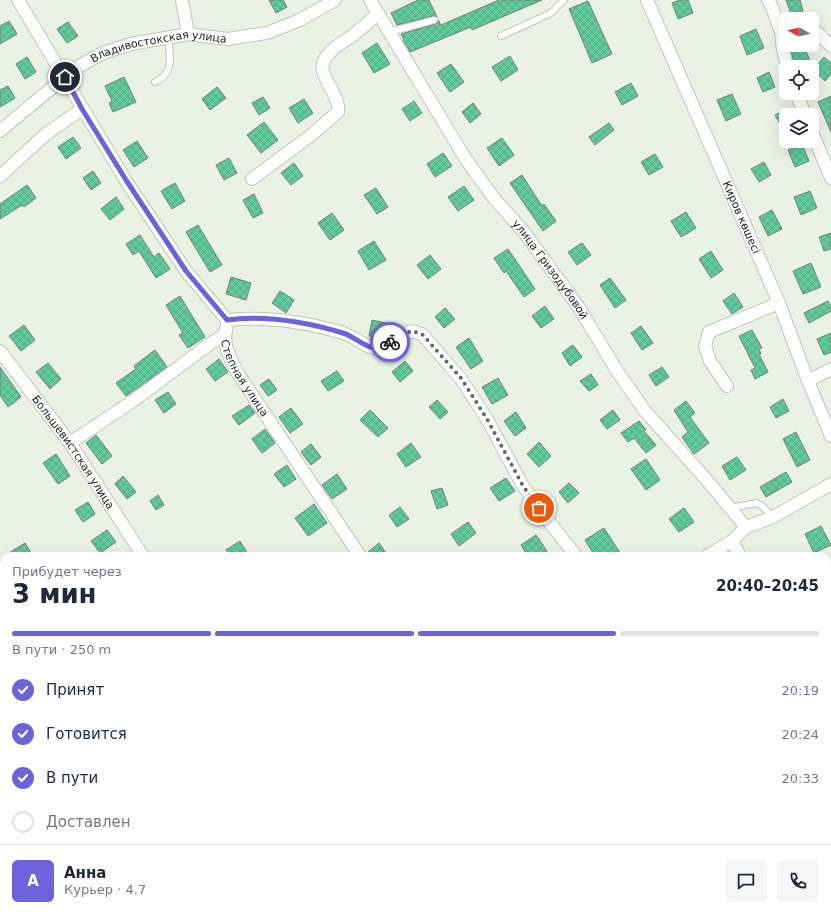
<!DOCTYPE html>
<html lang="ru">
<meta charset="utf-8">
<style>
:root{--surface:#fff;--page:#f6f6f7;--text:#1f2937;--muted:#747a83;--line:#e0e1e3;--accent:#6b62dc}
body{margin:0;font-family:"DejaVu Sans",sans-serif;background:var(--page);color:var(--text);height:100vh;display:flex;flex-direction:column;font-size:15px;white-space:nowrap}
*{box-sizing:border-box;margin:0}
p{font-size:13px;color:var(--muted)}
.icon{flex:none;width:22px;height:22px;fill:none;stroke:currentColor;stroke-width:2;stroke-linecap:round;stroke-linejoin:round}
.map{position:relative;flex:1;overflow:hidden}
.side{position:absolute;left:0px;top:552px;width:831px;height:372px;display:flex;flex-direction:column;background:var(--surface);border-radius:12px 12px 0 0;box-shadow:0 4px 16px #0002}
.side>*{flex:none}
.needle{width:26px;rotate:278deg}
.tools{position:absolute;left:779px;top:12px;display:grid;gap:8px}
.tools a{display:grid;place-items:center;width:40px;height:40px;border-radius:6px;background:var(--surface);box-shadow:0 4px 16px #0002;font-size:20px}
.pin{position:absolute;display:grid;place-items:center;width:34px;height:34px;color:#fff;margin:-17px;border:2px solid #fff;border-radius:50%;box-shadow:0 1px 4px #0007}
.courier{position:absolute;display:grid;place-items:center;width:40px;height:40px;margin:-20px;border:3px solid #6b62dc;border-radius:50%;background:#fff;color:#222;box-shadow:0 1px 5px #0007}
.summary em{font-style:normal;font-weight:600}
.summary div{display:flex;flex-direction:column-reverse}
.summary{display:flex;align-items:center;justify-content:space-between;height:68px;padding:0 12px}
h1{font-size:26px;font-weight:600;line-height:30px}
.bar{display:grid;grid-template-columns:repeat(4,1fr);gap:6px 4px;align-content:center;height:48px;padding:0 12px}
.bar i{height:5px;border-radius:3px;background:var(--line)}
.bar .on{background:var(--accent)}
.bar p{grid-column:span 4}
.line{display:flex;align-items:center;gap:10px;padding:0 12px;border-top:1px solid var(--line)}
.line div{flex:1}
.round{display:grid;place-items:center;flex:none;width:42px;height:42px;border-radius:6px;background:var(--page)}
ol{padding:0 12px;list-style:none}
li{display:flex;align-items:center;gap:12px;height:44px}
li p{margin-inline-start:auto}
li .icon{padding:4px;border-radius:50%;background:var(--accent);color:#fff;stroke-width:4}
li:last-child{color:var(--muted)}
li i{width:22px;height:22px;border:2px solid var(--line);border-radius:50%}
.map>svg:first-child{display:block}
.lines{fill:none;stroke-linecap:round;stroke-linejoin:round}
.river{stroke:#60eae6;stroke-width:22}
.building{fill:url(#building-cross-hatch);stroke:#728079}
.service-casing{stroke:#bfc7ba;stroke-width:8}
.minor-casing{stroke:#bfc7ba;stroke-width:14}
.service{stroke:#fff;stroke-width:6}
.minor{stroke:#fff;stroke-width:12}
.done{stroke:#656a61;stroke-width:4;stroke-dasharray:0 7.2}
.route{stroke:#6b62dc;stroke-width:5}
.labels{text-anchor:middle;stroke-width:4;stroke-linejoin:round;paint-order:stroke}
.street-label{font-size:11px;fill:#1d201b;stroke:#fff}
</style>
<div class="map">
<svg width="831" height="924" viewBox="0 0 831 924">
<defs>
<pattern id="building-cross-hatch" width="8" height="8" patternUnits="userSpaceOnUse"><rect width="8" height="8" fill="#61ca9c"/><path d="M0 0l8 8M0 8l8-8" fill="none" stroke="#54ad86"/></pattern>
</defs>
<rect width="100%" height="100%" fill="#eaf2e4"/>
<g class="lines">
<path class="river" d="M827,592L831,590
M486,924L491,920"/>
</g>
<path class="building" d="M269,0H283L287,7L276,13Z
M418,0H429L437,17L433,16L397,25L391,13Z
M499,0H542L472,30L471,27L410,52L403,40H404L401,34L435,24L437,23L438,20L441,25Z
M680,0H688L693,13L678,19L672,3Z
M786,0H800L803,11L791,14Z
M588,1L612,54L592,63L569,9Z
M9,21L17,34L0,44V26Z
M68,22L78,36L67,43L57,29Z
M756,29L764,48L747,55L740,36Z
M377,43L390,64L374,73L362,53Z
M790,45H803L814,69L824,57L831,63V74L825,81L812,69V67H809L802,61L794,64Z
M510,56L518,70L501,81L492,67Z
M27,57L36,72L25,79L16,64Z
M451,64L464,82L450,92L437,73Z
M769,72L775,87L763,92L757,78Z
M124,77L136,102L113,112L109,103L112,101L105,86Z
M631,83L638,96L622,105L615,92Z
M8,86L15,98L0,107V90Z
M217,87L226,98L210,110L202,99Z
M732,94L741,114L726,121L717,100Z
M831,96V132L818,102Z
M263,97L270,108L259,115L252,103Z
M304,99L313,113L298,123L289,108Z
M414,101L422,113L410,121L402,109Z
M473,103L481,114L470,123L462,112Z
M786,109V134L775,115Z
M264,122L278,140L261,153L247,135Z
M609,123L614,130L595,145L589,137Z
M73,137L81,148L66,159L58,147Z
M502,138L514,155L499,166L487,148Z
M137,141L148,158L134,167L123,150Z
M802,144L809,161L795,167L788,150Z
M443,153L452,166L435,177L427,164Z
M655,154L663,167L649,175L641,162Z
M229,158L237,173L224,180L216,165Z
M764,162L771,175L759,182L751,169Z
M294,163L303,176L291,185L281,173Z
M93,171L101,183L91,190L83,178Z
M522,175L542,206L544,204L556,221L543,231L510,183Z
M175,183L185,201L172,209L161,191Z
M27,185L36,198L24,207L22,205L0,219V204Z
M464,186L474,200L458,211L448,197Z
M376,188L388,207L377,214L364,195Z
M810,191L817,208L801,215L794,197Z
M254,194L263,213L253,218L243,200Z
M116,197L124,209L110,220L101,209Z
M772,210L782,229L768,236L759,217Z
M686,212L696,228L681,237L671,221Z
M332,213L344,230L330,240L318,223Z
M198,225L222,265L210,272L186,232Z
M831,233V249L824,251L819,237Z
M140,235L154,257L159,253L170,269L156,278L139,251L133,255L126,244Z
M374,241L386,260L369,270L358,251Z
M582,243L591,255L577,265L568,252Z
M508,249L535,289L524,297L506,271L504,273L494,258Z
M711,251L723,270L711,278L699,259Z
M430,255L441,269L428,279L417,265Z
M811,263L821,287L803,294L793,271Z
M231,277L251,283L246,300L226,294Z
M610,278L626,300L615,308L600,285Z
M280,291L294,300L286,313L272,303Z
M734,293L743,307L732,314L723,301Z
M180,296L205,337L188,348L179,335L183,333L166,305Z
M828,301L831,307V311L809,323L804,313Z
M545,306L554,319L541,328L532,316Z
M445,308L455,319L444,328L435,317Z
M372,320L386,323L383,338L369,336Z
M24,325L35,340L21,351L9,336Z
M641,326L653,343L642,350L631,333Z
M752,330L762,348L759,349L761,354H759L768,372L755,379L751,370L755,368L739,336Z
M831,333V352L824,355L817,339Z
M469,338L483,361L471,369L456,347Z
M573,345L582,357L570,366L562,353Z
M155,350L167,367L126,396L116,383L136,369L134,366Z
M219,359L228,372L215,381L206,369Z
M405,361L413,371L400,382L392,372Z
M48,363L61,379L50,389L36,372Z
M0,367L21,397L8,407L0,395Z
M662,367L669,377L656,386L649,375Z
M337,371L344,381L328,391L321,381Z
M591,374L598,385L589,391L580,381Z
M498,378L508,395L492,404L482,387Z
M269,379L277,390L268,396L260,385Z
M168,392L176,404L164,413L155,400Z
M783,399L789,411L776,418L770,407Z
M437,400L448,412L440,419L429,407Z
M686,401L695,413L690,417L709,443L694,454L682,437L688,432L674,410Z
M249,405L255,413L239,425L232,416Z
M291,408L303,424L290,433L279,417Z
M370,410L388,428L378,437L360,420Z
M613,410L620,420L607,429L600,420Z
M516,412L526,428L515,436L504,421Z
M639,421L646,430L644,431L656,445L646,453L634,438L628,442L621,433Z
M265,429L275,443L262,453L252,439Z
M796,432L810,460L797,467L783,439Z
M96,435L112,456L102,464L86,443Z
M539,442L551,456L539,467L527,454Z
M411,443L421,457L406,467L397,454Z
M311,444L321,457L311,465L301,452Z
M56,454L70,476L58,484L43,463Z
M737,457L746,470L730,480L722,466Z
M646,459L660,480L646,490L631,469Z
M287,465L296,479L284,487L274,474Z
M786,472L792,482L766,497L760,487Z
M337,474L347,489L332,499L322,485Z
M123,476L136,492L127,499L115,484Z
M506,478L515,491L499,501L490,488Z
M569,483L579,493L568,503L559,492Z
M442,488L448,505L437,509L431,491Z
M158,495L164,505L156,510L150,501Z
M88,502L95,514L83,522L75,510Z
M314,504L327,523L308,536L295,518Z
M400,507L409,519L397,527L389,515Z
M684,508L694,522L679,532L669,519Z
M468,522L476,533L459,546L451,534Z
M821,526L831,545L814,553L805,534Z
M604,528L622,556H595L585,540Z
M107,530L116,542L100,553L91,541Z
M536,535L547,551L541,556H528L521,545Z
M240,541L249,556H230L226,550Z
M25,543L33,556H4Z
M379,543L388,556H367V553Z"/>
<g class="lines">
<defs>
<path id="service" d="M390,32L434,20
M501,36L551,13L564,0
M155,82C175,73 170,56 168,38
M730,508L757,503L762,506L773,517
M827,636H831
M827,824L831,823
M552,924L557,920"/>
<g id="minor">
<path id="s1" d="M18,0L126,181L186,271L227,320C227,326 226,331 225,336C225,350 232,361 237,372L360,556"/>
<path d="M182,0L188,34"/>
<path id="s2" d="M370,0L465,158L493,197L524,232L578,306L617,371L645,411L705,478L746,527"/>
<path id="s3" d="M647,0L779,303L808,381L831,436"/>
<path d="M768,0L772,7L781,32L783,50L787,67"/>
<path d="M812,28L831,46"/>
<path d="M796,93L805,115"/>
<path id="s4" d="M0,131L65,77L81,65L103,53L131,44L188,34L228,39L267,33L300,20L335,0"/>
<path d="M812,132L831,178"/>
<path d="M0,176L46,134L82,109"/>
<path d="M252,179L310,136L338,112C340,101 331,90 327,81C324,75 321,69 323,63C328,50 342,43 352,36C361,29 370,21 378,13"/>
<path d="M227,320C265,316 306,322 343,333C353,336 361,344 370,347C374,348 379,348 383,348L393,340L411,331L422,334L461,379L487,419L523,486L547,519L576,556"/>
<path id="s5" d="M0,351L70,443L143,556"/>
<path d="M808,381L831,369"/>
<path d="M727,386L710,361L705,346L709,332L779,303"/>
<path d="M70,443L133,401L211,343L225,335"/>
<path d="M732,541L740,556"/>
<path d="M707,556L732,541L746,527L773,517L831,484"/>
<path d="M0,567L4,574"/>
<path d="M0,731L4,728"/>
<path d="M223,920L226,924"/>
<path d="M356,920L358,924"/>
<path d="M0,922L14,920"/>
<path d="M453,924L458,920"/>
</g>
</defs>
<use href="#service" class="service-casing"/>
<use href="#minor" class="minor-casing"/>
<use href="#service" class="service"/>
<use href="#minor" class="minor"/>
</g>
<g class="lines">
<path class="done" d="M390,342L411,331L422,334L461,378L487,419L523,486L539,508"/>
<path class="route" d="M65,77L82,109L126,180L186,271L227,320C265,315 306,322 343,333C353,336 361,344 370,347C374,348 379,348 383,348L390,342"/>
</g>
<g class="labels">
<g class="street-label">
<text dy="4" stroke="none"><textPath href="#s4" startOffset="186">Владивостокская улица</textPath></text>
<text dy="4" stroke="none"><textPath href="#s3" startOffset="237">Киров көшесі</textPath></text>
<text dy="4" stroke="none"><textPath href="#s2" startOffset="325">улица Гризодубовой</textPath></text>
<text dy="4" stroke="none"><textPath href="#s1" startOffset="446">Степная улица</textPath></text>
<text dy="4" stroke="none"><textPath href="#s5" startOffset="125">Большевистская улица</textPath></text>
</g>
</g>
</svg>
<div class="tools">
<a><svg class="needle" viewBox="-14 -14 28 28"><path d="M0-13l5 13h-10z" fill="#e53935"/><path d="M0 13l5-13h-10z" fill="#747a83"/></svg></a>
<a><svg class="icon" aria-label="locate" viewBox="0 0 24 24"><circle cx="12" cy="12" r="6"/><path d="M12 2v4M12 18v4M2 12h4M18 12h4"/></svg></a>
<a><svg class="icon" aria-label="layers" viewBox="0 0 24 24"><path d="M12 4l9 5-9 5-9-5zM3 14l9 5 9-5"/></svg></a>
</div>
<div class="pin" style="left:539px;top:508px;background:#ea580c"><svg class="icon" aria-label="bag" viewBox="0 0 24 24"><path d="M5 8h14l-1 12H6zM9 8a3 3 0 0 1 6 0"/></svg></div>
<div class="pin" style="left:65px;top:77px;background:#1f2937"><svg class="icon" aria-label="home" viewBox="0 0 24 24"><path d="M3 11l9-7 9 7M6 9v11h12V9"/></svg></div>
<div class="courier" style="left:390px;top:342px"><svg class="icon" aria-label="bike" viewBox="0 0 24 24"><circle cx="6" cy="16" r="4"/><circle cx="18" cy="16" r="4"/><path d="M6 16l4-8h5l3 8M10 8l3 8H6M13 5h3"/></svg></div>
<section class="side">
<div class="summary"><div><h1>3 мин</h1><p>Прибудет через</p></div><em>20:40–20:45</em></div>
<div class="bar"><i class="on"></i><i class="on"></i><i class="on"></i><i></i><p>В пути · 250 m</p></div>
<ol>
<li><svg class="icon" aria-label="check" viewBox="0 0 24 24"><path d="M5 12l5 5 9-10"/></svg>Принят<p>20:19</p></li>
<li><svg class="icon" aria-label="check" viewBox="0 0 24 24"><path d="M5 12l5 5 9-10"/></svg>Готовится<p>20:24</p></li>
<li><svg class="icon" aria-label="check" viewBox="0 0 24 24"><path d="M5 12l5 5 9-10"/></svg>В пути<p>20:33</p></li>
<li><i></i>Доставлен</li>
</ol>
<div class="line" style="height:72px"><b class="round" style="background:var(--accent);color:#fff">А</b><div><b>Анна</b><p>Курьер · 4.7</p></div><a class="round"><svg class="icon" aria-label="chat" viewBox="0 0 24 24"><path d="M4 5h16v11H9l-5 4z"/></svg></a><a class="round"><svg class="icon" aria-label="phone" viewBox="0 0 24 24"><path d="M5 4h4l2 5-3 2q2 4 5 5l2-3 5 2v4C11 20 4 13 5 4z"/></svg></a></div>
</section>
</div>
